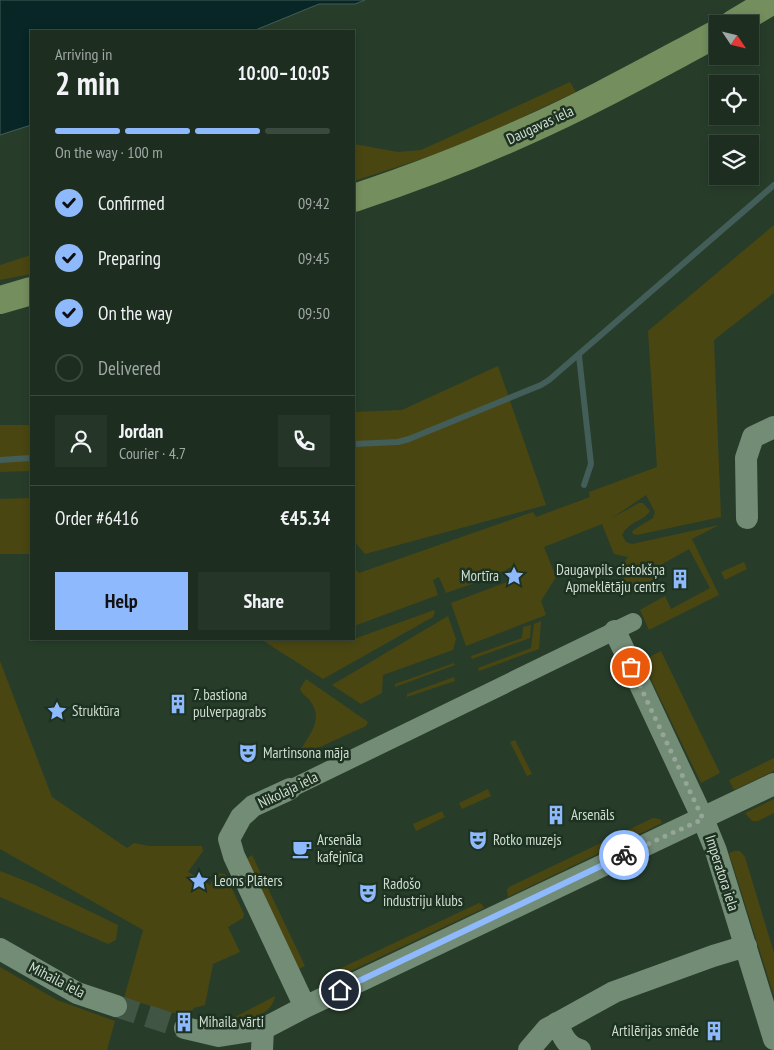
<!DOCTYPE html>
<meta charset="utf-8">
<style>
:root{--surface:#1d2e20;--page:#253629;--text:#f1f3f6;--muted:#a0a8a5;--line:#3b4a3e;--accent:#8eb9fc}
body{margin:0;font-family:"PT Sans Narrow",sans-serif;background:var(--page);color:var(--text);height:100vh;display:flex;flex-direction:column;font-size:19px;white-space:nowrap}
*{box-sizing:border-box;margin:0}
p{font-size:16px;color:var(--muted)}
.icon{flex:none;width:28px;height:28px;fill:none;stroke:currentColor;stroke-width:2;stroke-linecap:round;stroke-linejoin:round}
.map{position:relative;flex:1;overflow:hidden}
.drawer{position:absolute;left:30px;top:30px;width:325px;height:610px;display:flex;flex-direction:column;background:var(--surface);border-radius:0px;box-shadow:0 2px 8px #0003,0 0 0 1px var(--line)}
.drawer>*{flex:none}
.needle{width:32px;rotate:125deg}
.fabs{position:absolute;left:709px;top:15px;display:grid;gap:10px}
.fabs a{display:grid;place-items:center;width:50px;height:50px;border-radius:0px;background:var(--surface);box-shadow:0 2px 8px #0003,0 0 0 1px var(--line);font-size:25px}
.pin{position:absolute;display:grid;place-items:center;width:42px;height:42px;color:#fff;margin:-21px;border:2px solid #fff;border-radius:50%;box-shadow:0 1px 5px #0007}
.courier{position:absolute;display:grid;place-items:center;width:50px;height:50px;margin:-25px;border:4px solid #8eb9fc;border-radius:50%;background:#fff;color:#222;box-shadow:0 1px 6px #0007}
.overview em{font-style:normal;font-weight:800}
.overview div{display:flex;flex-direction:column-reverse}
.overview{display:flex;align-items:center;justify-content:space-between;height:85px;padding:0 25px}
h1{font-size:32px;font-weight:800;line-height:38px}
.bar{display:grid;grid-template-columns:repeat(4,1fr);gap:8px 5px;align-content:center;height:60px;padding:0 25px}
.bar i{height:6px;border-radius:4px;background:var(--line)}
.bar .on{background:var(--accent)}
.bar p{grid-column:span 4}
.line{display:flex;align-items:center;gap:12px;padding:0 25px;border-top:1px solid var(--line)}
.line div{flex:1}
.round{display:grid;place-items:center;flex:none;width:52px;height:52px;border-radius:0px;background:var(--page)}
ol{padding:0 25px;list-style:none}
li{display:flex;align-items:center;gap:15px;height:55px}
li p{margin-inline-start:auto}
li .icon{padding:5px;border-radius:50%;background:var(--accent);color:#111;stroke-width:4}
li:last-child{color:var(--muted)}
li i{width:28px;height:28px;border:2px solid var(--line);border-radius:50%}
.primary-button{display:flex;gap:10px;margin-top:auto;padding:10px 25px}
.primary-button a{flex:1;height:58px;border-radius:0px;background:var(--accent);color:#111;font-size:20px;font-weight:800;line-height:58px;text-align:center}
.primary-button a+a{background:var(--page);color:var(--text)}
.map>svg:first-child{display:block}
.green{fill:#4a4612}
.water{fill:#072625;stroke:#435d59}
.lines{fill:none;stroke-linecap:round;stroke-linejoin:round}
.stream{stroke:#435d59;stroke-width:6}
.minor-tunnel{stroke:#405543;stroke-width:22;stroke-dasharray:22 11;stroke-linecap:butt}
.pedestrian{stroke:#738c76;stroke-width:18}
.minor{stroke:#738c76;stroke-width:22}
.primary{stroke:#758e5d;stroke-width:28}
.done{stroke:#95a597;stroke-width:5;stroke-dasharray:0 9}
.route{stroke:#8eb9fc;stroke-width:6}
.labels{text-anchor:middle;stroke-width:5;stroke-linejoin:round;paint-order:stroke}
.street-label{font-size:15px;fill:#d0ddd1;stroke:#1d3221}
.poi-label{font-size:15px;fill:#d0ddd1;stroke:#1d3221;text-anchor:start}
</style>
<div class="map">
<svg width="774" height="1050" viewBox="0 0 774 1050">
<rect width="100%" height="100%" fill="#273d2a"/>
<path class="green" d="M570,82L576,92L497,129L440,153L354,181V144L398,152L421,150Z
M774,225V293L714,340L721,517L637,535L633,534L632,531L653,518L655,512L646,495L612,518L639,503H643L650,511C643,522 630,520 622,535L626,542L632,544L719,525L692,539L719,595L649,630L640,610L665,596L671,609L710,588L689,549L650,571L654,582L632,593L619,571L628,557L614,554L602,524L544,547L556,577L541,601L546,615L466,646L451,603L507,582H515L518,578L519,574L515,568C510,567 506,568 504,573L446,593L439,577L433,580L438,595L354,626V568L359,573L533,512L536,517L590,497L589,492L657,467L648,331Z
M31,255V274L0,280V265Z
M498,366L546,505L365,554L354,541V412L402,410Z
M0,425H31V471L0,472Z
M31,498V554H0V499Z
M744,562L747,569L725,580L721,572Z
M434,610L435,612L433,617L323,679L262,640L354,639Z
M448,616L456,639L453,650L383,675L382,693L361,704L332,685Z
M541,621L539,649L479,671L478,668L531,648L534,624Z
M531,625L530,638L472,659L471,656L522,638L523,627Z
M661,651L720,773L701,783L644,665L651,656Z
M0,661L52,797L127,848L134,843L149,846H202L203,851L188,872L210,885L217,873L225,874L244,914L243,918L228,927L240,952L213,964L205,1005L194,1008L188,1017L124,998L143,930L0,849Z
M454,663L455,665L395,687V684Z
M454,677L455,681L407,697V694Z
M306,679L368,722L366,726L300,756L299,753C308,736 325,720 310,701C307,696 302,695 300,689Z
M515,740L532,774L527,776L510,742Z
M774,758V771L734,790L729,780Z
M488,789L491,796L462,809L459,803Z
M774,799V813L758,821H752L745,813Z
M442,811L445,817L416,831L413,824Z
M653,818L660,819L662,823L508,897L507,890L509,887Z
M735,851H740L745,857L774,953V996L729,853Z
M252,855L305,966L299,969L246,859Z
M0,871L33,884L118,925L116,940L108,944L0,897Z
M479,903L482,904L484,908L325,983L322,977Z
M0,967L57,1000L115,1021L107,1050H0Z
M275,996C273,1015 244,1023 227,1026L229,1020Z"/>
<path class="water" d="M0,0H365L355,4H319L253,31H31V125L0,135Z"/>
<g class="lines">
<path class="stream" d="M579,356L591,464L584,485
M354,444L398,442L409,439L541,385L549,380L774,185
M0,460L31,458"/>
<path class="minor-tunnel" d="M116,1006L185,1028"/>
<path class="pedestrian" d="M290,789L633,622"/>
<path class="minor" d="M747,518L746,458L753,437L774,427
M615,631L703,819L716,851L774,1039
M290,789L253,806L241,817L229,839L234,856L305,1007
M0,949L77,993L116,1006
M557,1023C562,1035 566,1046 580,1050
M185,1028L219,1036L263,1029L305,1007L774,784
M262,1050L263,1029
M529,1050L547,1029L614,992L713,956L746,946"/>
<path class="primary" d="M733,24L773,0
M354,198C411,179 469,157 524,132C590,103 654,67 718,33
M0,300L31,291"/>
</g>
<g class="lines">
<path class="done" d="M624,855L703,819L631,667"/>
<path class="route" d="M340,990L624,855"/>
</g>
<defs>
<symbol id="sight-bare" viewBox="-9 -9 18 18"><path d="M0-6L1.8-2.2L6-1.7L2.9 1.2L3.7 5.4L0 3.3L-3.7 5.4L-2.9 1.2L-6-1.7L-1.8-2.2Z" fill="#8eb9fc" stroke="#1d3221" stroke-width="2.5" paint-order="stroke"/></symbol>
<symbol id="building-bare" viewBox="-9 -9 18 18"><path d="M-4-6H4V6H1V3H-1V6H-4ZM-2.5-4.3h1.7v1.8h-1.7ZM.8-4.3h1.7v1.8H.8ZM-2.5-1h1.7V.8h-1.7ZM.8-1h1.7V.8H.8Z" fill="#8eb9fc" stroke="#1d3221" stroke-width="2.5" paint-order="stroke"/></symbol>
<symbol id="theatre-bare" viewBox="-9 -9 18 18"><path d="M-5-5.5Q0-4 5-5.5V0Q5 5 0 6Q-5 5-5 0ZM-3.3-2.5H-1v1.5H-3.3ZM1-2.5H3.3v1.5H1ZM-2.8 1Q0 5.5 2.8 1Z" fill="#8eb9fc" stroke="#1d3221" stroke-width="2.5" paint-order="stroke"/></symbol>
<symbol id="cafe-bare" viewBox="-9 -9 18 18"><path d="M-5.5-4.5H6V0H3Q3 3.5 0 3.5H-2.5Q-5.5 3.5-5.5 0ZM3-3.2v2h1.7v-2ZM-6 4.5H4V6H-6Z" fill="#8eb9fc" stroke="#1d3221" stroke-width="2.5" paint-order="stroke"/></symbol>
</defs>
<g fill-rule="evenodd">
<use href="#sight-bare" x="500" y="562" width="28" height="28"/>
<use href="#building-bare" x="666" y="565" width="28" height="28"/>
<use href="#building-bare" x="164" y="690" width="28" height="28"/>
<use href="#sight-bare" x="43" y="697" width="28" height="28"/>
<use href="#theatre-bare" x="234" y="739" width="28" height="28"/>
<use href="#building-bare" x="542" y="801" width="28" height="28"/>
<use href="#theatre-bare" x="464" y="826" width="28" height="28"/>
<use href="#cafe-bare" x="288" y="835" width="28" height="28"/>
<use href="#sight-bare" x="185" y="867" width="28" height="28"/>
<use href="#theatre-bare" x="354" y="879" width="28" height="28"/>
<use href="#building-bare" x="170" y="1008" width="28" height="28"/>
<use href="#building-bare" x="700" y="1017" width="28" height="28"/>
</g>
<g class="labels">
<g class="street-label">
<text transform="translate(540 125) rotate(-25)" y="5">Daugavas iela</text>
<text transform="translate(288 790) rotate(-26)" y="5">Nikolaja iela</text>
<text transform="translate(722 873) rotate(72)" y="5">Imperatora iela</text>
<text transform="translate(57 980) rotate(27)" y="5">Mihaila iela</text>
</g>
<g class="poi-label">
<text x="665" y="575" text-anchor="end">Daugavpils cietokšņa<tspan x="665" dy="17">Apmeklētāju centrs</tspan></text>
<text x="499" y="581" text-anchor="end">Mortīra</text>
<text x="193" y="700">7. bastiona<tspan x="193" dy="17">pulverpagrabs</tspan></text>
<text x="72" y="716">Struktūra</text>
<text x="263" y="758">Martinsona māja</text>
<text x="571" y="820">Arsenāls</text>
<text x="317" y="845">Arsenāla<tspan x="317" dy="17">kafejnīca</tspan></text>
<text x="493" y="845">Rotko muzejs</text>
<text x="214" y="886">Leons Plāters</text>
<text x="383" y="889">Radošo<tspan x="383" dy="17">industriju klubs</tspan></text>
<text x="199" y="1027">Mihaila vārti</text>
<text x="699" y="1036" text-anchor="end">Artilērijas smēde</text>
</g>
</g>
</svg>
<div class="fabs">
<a><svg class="needle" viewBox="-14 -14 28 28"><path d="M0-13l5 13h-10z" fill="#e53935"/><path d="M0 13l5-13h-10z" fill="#a0a8a5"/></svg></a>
<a><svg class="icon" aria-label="locate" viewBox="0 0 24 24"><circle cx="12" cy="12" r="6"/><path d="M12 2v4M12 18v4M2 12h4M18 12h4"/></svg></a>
<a><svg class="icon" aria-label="layers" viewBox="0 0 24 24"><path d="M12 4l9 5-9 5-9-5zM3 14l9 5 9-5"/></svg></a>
</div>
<div class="pin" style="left:631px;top:667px;background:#ea580c"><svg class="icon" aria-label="bag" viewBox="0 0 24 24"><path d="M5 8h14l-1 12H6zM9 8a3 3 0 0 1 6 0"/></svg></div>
<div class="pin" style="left:340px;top:990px;background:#1f2937"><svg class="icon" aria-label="home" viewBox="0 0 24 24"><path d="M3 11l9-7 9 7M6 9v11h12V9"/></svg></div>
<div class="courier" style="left:624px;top:855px"><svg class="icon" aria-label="bike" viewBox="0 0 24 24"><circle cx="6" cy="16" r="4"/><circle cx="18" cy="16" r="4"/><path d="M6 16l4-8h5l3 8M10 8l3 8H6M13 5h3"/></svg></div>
<section class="drawer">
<div class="overview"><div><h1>2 min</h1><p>Arriving in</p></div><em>10:00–10:05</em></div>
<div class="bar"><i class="on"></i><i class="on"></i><i class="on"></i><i></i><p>On the way · 100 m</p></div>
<ol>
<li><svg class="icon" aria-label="check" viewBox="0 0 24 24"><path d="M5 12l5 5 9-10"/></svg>Confirmed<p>09:42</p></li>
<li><svg class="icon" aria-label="check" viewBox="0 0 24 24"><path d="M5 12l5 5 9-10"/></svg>Preparing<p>09:45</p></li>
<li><svg class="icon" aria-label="check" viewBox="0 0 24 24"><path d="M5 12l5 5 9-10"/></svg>On the way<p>09:50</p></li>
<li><i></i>Delivered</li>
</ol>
<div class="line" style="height:90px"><a class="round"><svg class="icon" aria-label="person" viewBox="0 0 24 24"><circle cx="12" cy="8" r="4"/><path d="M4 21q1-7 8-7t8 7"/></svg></a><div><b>Jordan</b><p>Courier · 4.7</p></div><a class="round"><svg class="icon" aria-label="phone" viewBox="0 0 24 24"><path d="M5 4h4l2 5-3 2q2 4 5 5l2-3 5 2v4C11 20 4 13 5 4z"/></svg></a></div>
<div class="line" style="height:65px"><div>Order #6416</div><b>€45.34</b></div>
<div class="primary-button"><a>Help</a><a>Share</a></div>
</section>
</div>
